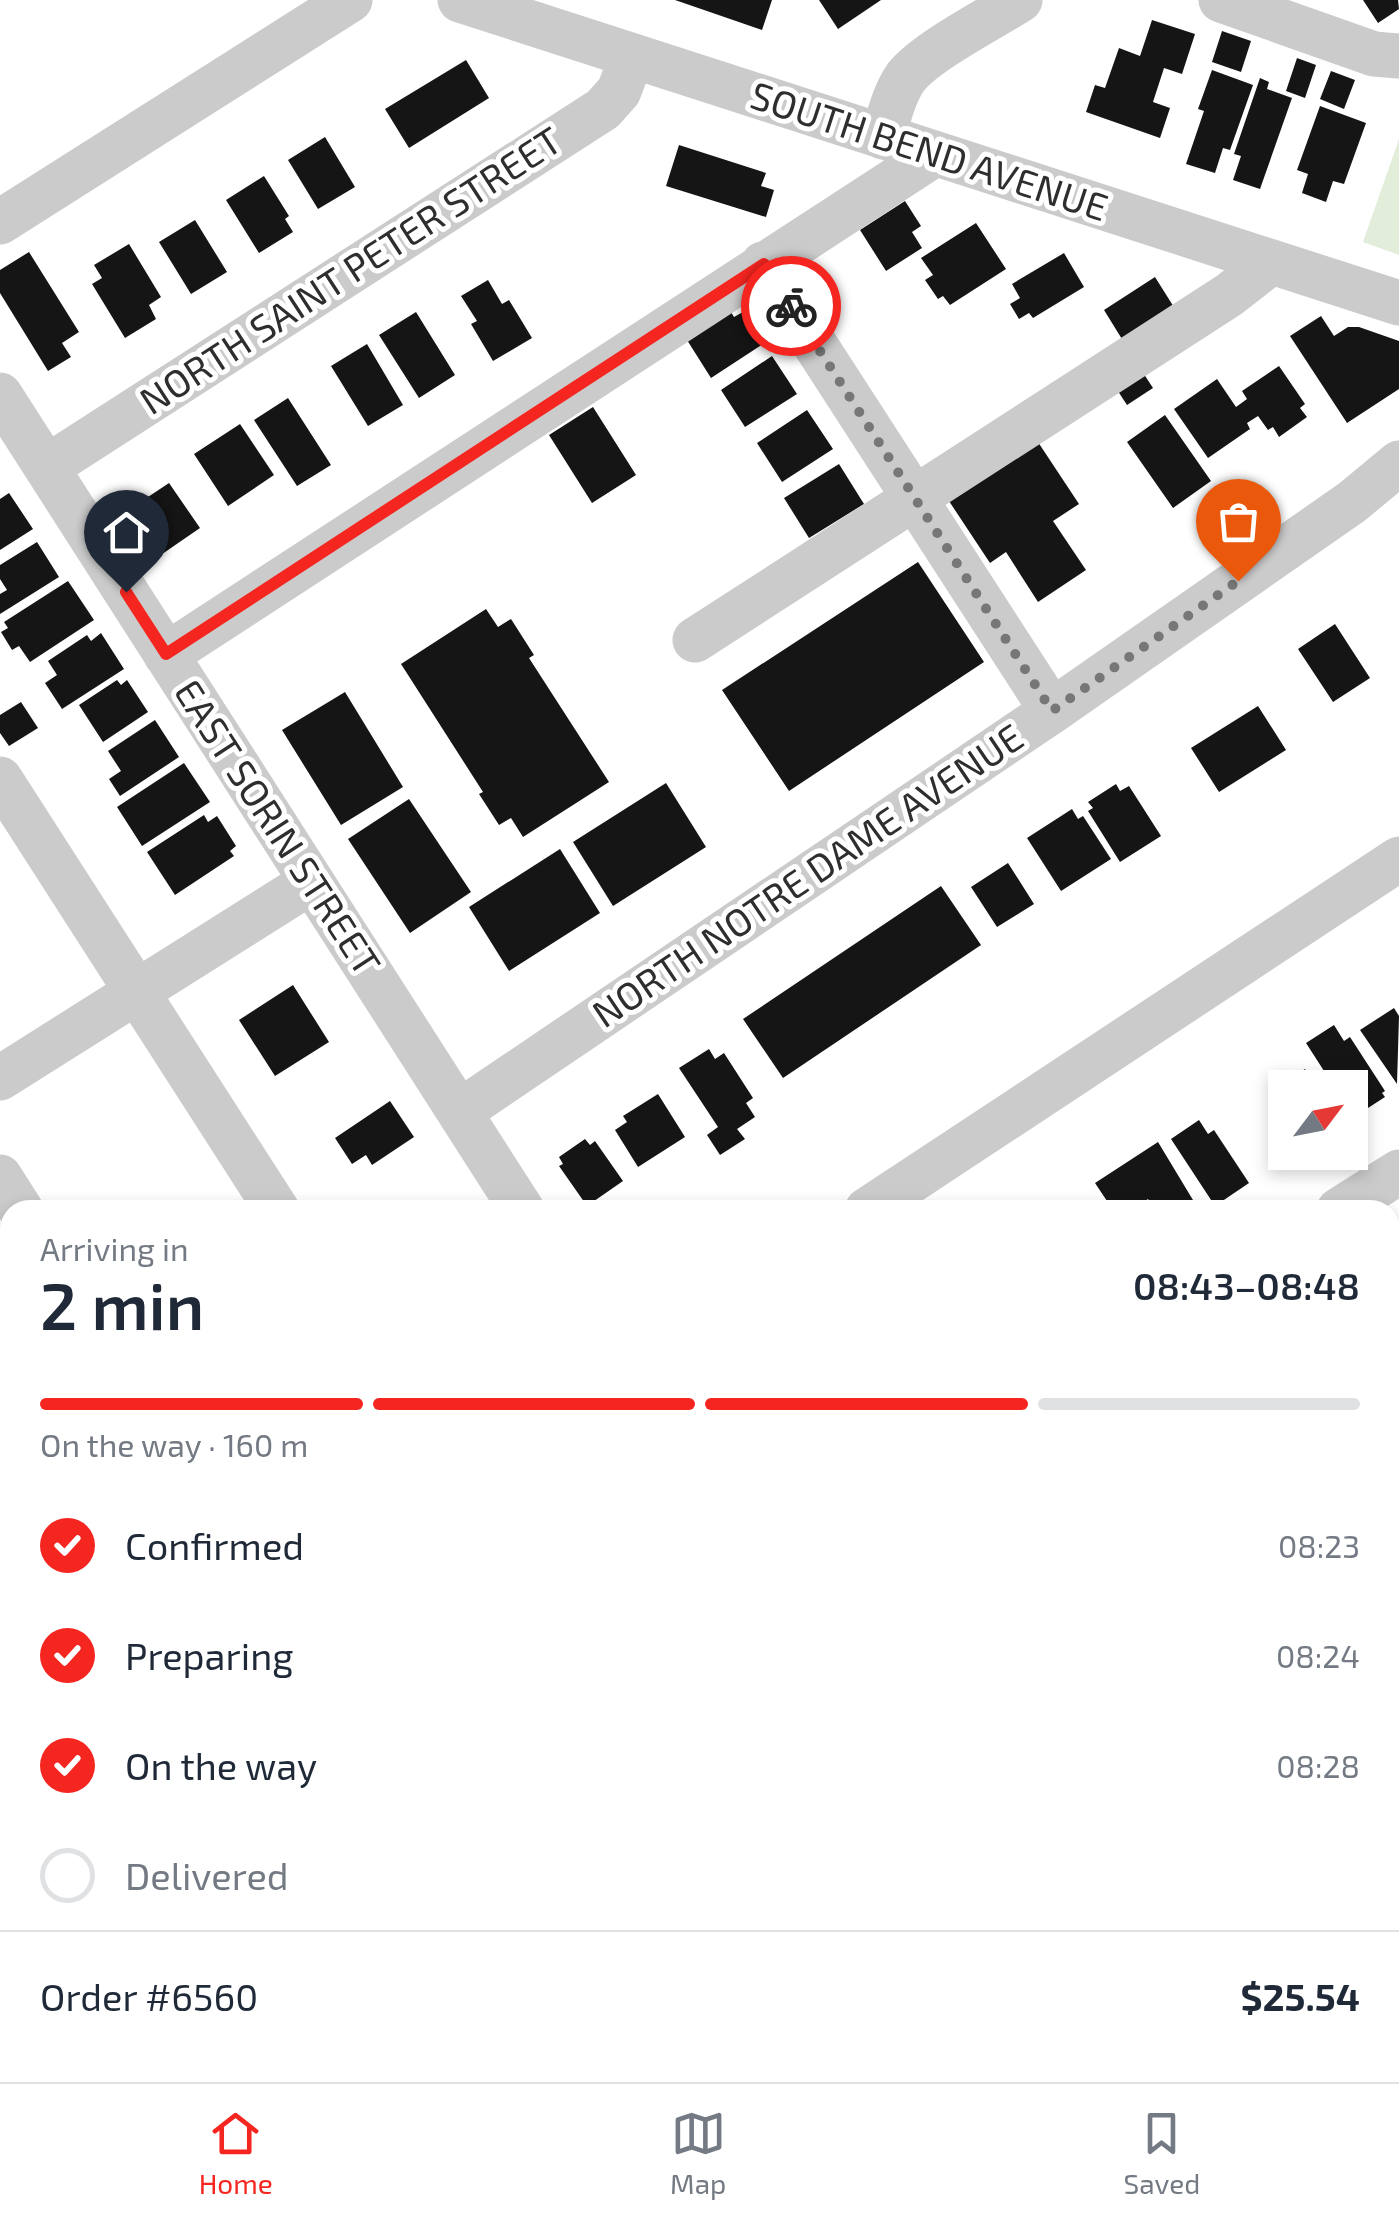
<!DOCTYPE html>
<meta charset="utf-8">
<style>
:root{--surface:#fff;--page:#f2f2f3;--text:#1f2937;--muted:#747a83;--line:#e0e1e3;--accent:#f52520}
body{margin:0;font-family:"Exo 2",sans-serif;background:var(--page);color:var(--text);height:100vh;display:flex;flex-direction:column;font-size:38px;white-space:nowrap}
*{box-sizing:border-box;margin:0}
p{font-size:32px;color:var(--muted)}
.icon{flex:none;width:55px;height:55px;fill:none;stroke:currentColor;stroke-width:2;stroke-linecap:round;stroke-linejoin:round}
.map{position:relative;flex:1;overflow:hidden}
.sheet{position:absolute;left:0px;top:1200px;width:1400px;height:882px;display:flex;flex-direction:column;background:var(--surface);border-radius:30px 30px 0 0;box-shadow:0 5px 15px #0003}
.sheet>*{flex:none}
.needle{width:65px;rotate:58deg}
.buttons{position:absolute;left:1268px;top:1070px;display:grid;gap:20px}
.buttons a{display:grid;place-items:center;width:100px;height:100px;border-radius:0px;background:var(--surface);box-shadow:0 5px 15px #0003;font-size:50px}
.pin{position:absolute;display:grid;place-items:center;width:85px;height:85px;color:#fff;margin:-102px -42px;border-radius:50% 50% 50% 0;rotate:-45deg;box-shadow:0 0 10px #0007}
.pin .icon{rotate:45deg}
.courier{position:absolute;display:grid;place-items:center;width:100px;height:100px;margin:-50px;border:8px solid #f52520;border-radius:50%;background:#fff;color:#222;box-shadow:0 2px 12px #0007}
.head em{font-style:normal;font-weight:600}
.head div{display:flex;flex-direction:column-reverse}
.head{display:flex;align-items:center;justify-content:space-between;height:170px;padding:0 40px}
h1{font-size:65px;font-weight:600;line-height:75px}
.bar{display:grid;grid-template-columns:repeat(4,1fr);gap:15px 10px;align-content:center;height:120px;padding:0 40px}
.bar i{height:12px;border-radius:8px;background:var(--line)}
.bar .current{background:var(--accent)}
.bar p{grid-column:span 4}
.line{display:flex;align-items:center;gap:25px;padding:0 40px;border-top:2px solid var(--line)}
.line div{flex:1}
ol{padding:0 40px;list-style:none}
li{display:flex;align-items:center;gap:30px;height:110px}
li p{margin-inline-start:auto}
li .icon{padding:10px;border-radius:50%;background:var(--accent);color:#fff;stroke-width:4}
li:last-child{color:var(--muted)}
li i{width:55px;height:55px;border:5px solid var(--line);border-radius:50%}
.tabs{display:flex;justify-content:space-around;align-items:center;height:140px;border-top:2px solid var(--line);background:var(--surface);font-size:28px;color:var(--muted)}
.tabs a{display:grid;justify-items:center;gap:5px}
.tabs .current{color:var(--accent)}
.map>svg:first-child{display:block}
.green{fill:#e2edda}
.building{fill:#151515}
.lines{fill:none;stroke-linecap:round;stroke-linejoin:round}
.minor{stroke:#cbcbcb;stroke-width:45}
.major{stroke:#a6a6a6;stroke-width:55}
.done{stroke:#777;stroke-width:10;stroke-dasharray:0 18}
.route{stroke:#f52520;stroke-width:12}
.labels{text-anchor:middle;stroke-width:10;stroke-linejoin:round;paint-order:stroke}
.street-label{font-size:38px;fill:#2e2e2e;stroke:#fff}
</style>
<div class="map">
<svg width="1399" height="2082" viewBox="0 0 1399 2082">
<rect width="100%" height="100%" fill="#fff"/>
<path class="green" d="M1399,139V255L1363,242Z"/>
<path class="building" d="M675,0H772L762,30Z
M819,0H881L838,29Z
M1363,0H1398L1399,9L1378,23Z
M1152,20L1195,34L1182,74L1164,68L1153,102L1170,108L1160,138L1086,112L1095,85L1105,88L1119,48L1140,56Z
M1222,31L1251,41L1241,72L1212,62Z
M1297,58L1316,65L1305,98L1286,91Z
M466,60L489,98L409,148L385,109Z
M1212,70L1253,85L1230,150L1223,148L1215,173L1186,164L1204,111L1198,109Z
M1331,71L1355,80L1344,109L1320,99Z
M1260,78L1269,82L1267,89L1292,98L1260,189L1233,180L1241,156L1234,154Z
M1320,106L1366,123L1344,184L1333,181L1326,202L1302,193L1308,174L1297,170Z
M325,137L355,187L318,209L288,160Z
M679,145L766,173L761,186L774,190L766,217L666,186Z
M264,176L289,216L285,219L293,232L259,253L226,200Z
M905,201L921,226L912,232L922,248L886,271L860,230Z
M195,220L227,272L191,294L159,242Z
M976,223L1006,269L950,305L943,296L938,299L925,280L933,275L921,258Z
M129,244L161,297L149,305L156,319L125,338L92,284L102,278L94,265Z
M29,252L79,332L62,343L71,357L48,371L0,293V270Z
M1064,253L1084,287L1033,318L1029,313L1019,319L1010,304L1020,298L1012,284Z
M1155,277L1177,312L1125,344L1104,310Z
M488,280L502,304L509,300L532,338L493,361L471,324L477,321L461,296Z
M416,312L455,375L419,398L379,335Z
M731,312L734,317L743,312L763,344L711,378L687,340Z
M1321,316L1334,336L1348,327H1359L1399,341V389L1347,423L1290,336Z
M367,344L403,405L368,426L331,366Z
M772,356L797,394L745,427L721,390Z
M1138,365L1153,388L1127,405L1112,382Z
M1279,366L1305,404L1300,408L1307,417L1279,437L1273,427L1268,430L1258,416L1247,423L1250,429L1208,458L1174,409L1217,379L1236,407L1247,399L1242,391Z
M288,398L331,465L297,486L254,420Z
M593,407L636,475L592,503L549,435Z
M807,410L833,449L782,482L757,443Z
M1165,415L1211,481L1173,508L1127,442Z
M240,424L274,475L228,506L194,454Z
M1032,433L1079,504L1053,521L1086,570L1038,602L1006,552L990,563L943,492Z
M839,464L864,504L809,538L784,498Z
M169,483L200,528L152,561L121,515Z
M9,493L33,529L0,550V499Z
M37,542L59,577L0,614V594L7,590L0,579V565Z
M918,562L984,662L789,791L722,690Z
M68,581L94,620L30,662L19,646L12,650L1,632L8,628L4,622Z
M486,609L498,627L511,619L534,655L529,658L609,782L523,837L511,818L499,825L479,794L483,792L401,664Z
M1335,624L1370,678L1333,702L1298,649Z
M101,633L124,669L62,709L45,683L57,675L48,661L87,635L91,641Z
M117,680L121,685L127,680L148,712L103,742L79,705Z
M345,692L403,787L341,825L282,730Z
M21,702L38,728L9,746L0,733V715Z
M1258,706L1286,750L1219,792L1191,748Z
M155,720L179,757L120,796L109,779L121,771L108,751Z
M184,763L210,802L142,846L117,807Z
M666,783L706,847L613,906L573,842Z
M1116,784L1120,791L1129,786L1161,836L1120,862L1088,811L1093,808L1088,802Z
M409,799L471,892L410,933L348,839Z
M1072,809L1078,819L1083,816L1111,859L1061,891L1027,838Z
M204,815L208,822L217,816L236,846L230,851L234,856L175,895L147,852Z
M560,849L600,913L509,971L469,907Z
M1008,863L1034,904L997,927L971,887Z
M941,886L981,945L783,1078L743,1019Z
M293,985L329,1042L275,1076L239,1020Z
M1394,1008L1399,1016L1397,1084L1360,1030Z
M1334,1025L1344,1041L1350,1037L1385,1091L1382,1093L1385,1097L1354,1117L1350,1111V1088H1335L1306,1043Z
M709,1049L715,1059L724,1053L753,1098L746,1103L755,1117L737,1129L745,1139L720,1155L707,1135L718,1127L679,1068Z
M1305,1069L1317,1088H1285V1109L1273,1090Z
M658,1094L685,1137L638,1167L615,1130L627,1122L623,1116Z
M390,1101L414,1137L372,1165L366,1155L352,1164L335,1138Z
M1199,1120L1208,1134L1214,1130L1249,1183L1215,1206L1171,1139Z
M585,1139L590,1145L595,1141L623,1181L587,1206L559,1166L563,1164L559,1157Z
M1158,1142L1199,1210H1155L1148,1199L1132,1210H1113L1095,1183Z
M5,1278L10,1286V1323L0,1330V1281Z
M1390,1292L1399,1306L1395,1308L1399,1314V1351L1392,1356Z
M3,1718L10,1729V1766L0,1773V1720Z
M431,2072H499L485,2082H437Z
M739,2072H793L800,2082H746Z"/>
<g class="lines">
<path class="minor" d="M460,0L1399,303
M1221,0L1374,54L1399,56
M883,137C889,117 894,94 906,77C927,51 990,19 1020,0
M0,222L350,0
M763,264L1052,711
M0,395L522,1210
M47,467L603,109L619,91L632,56
M695,640L1229,295L1270,263
M166,655L935,154
M0,779L277,1210
M0,1078L311,882
M459,1112L1052,711L1352,502L1399,463
M0,1177L21,1210
M867,1210L1399,859
M1339,1210L1399,1172
M1390,1507L1399,1501
M0,1576L10,1591
M0,1843L10,1836
M0,2021L10,2037
M1390,2041L1399,2055
M33,2072L39,2082
M321,2072L327,2082
M575,2072L581,2082
M834,2072L840,2082
M1113,2072L1120,2082"/>
<path class="major" d="M1390,1812L1399,1806
M970,2082L985,2072"/>
</g>
<g class="lines">
<path class="done" d="M791,306L1052,711L1238,581"/>
<path class="route" d="M126,592L166,654L764,264L791,306"/>
</g>
<g class="labels">
<g class="street-label">
<text transform="translate(929 152) rotate(18)" y="13">SOUTH BEND AVENUE</text>
<text transform="translate(351 271) rotate(-33)" y="13">NORTH SAINT PETER STREET</text>
<text transform="translate(277 828) rotate(57)" y="13">EAST SORIN STREET</text>
<text transform="translate(808 876) rotate(-34)" y="13">NORTH NOTRE DAME AVENUE</text>
</g>
</g>
</svg>
<div class="buttons">
<a><svg class="needle" viewBox="-14 -14 28 28"><path d="M0-13l5 13h-10z" fill="#e53935"/><path d="M0 13l5-13h-10z" fill="#747a83"/></svg></a>
</div>
<div class="pin" style="left:1238px;top:581px;background:#ea580c"><svg class="icon" aria-label="bag" viewBox="0 0 24 24"><path d="M5 8h14l-1 12H6zM9 8a3 3 0 0 1 6 0"/></svg></div>
<div class="pin" style="left:126px;top:592px;background:#1f2937"><svg class="icon" aria-label="home" viewBox="0 0 24 24"><path d="M3 11l9-7 9 7M6 9v11h12V9"/></svg></div>
<div class="courier" style="left:791px;top:306px"><svg class="icon" aria-label="bike" viewBox="0 0 24 24"><circle cx="6" cy="16" r="4"/><circle cx="18" cy="16" r="4"/><path d="M6 16l4-8h5l3 8M10 8l3 8H6M13 5h3"/></svg></div>
<section class="sheet">
<div class="head"><div><h1>2 min</h1><p>Arriving in</p></div><em>08:43–08:48</em></div>
<div class="bar"><i class="current"></i><i class="current"></i><i class="current"></i><i></i><p>On the way · 160 m</p></div>
<ol>
<li><svg class="icon" aria-label="check" viewBox="0 0 24 24"><path d="M5 12l5 5 9-10"/></svg>Confirmed<p>08:23</p></li>
<li><svg class="icon" aria-label="check" viewBox="0 0 24 24"><path d="M5 12l5 5 9-10"/></svg>Preparing<p>08:24</p></li>
<li><svg class="icon" aria-label="check" viewBox="0 0 24 24"><path d="M5 12l5 5 9-10"/></svg>On the way<p>08:28</p></li>
<li><i></i>Delivered</li>
</ol>
<div class="line" style="height:130px"><div>Order #6560</div><b>$25.54</b></div>
</section>
</div>
<nav class="tabs">
<a class="current"><svg class="icon" aria-label="home" viewBox="0 0 24 24"><path d="M3 11l9-7 9 7M6 9v11h12V9"/></svg>Home</a>
<a><svg class="icon" aria-label="map" viewBox="0 0 24 24"><path d="M3 6l6-2 6 2 6-2v14l-6 2-6-2-6 2zM9 4v14M15 6v14"/></svg>Map</a>
<a><svg class="icon" aria-label="saved" viewBox="0 0 24 24"><path d="M7 4h10v16l-5-4-5 4z"/></svg>Saved</a>
</nav>
